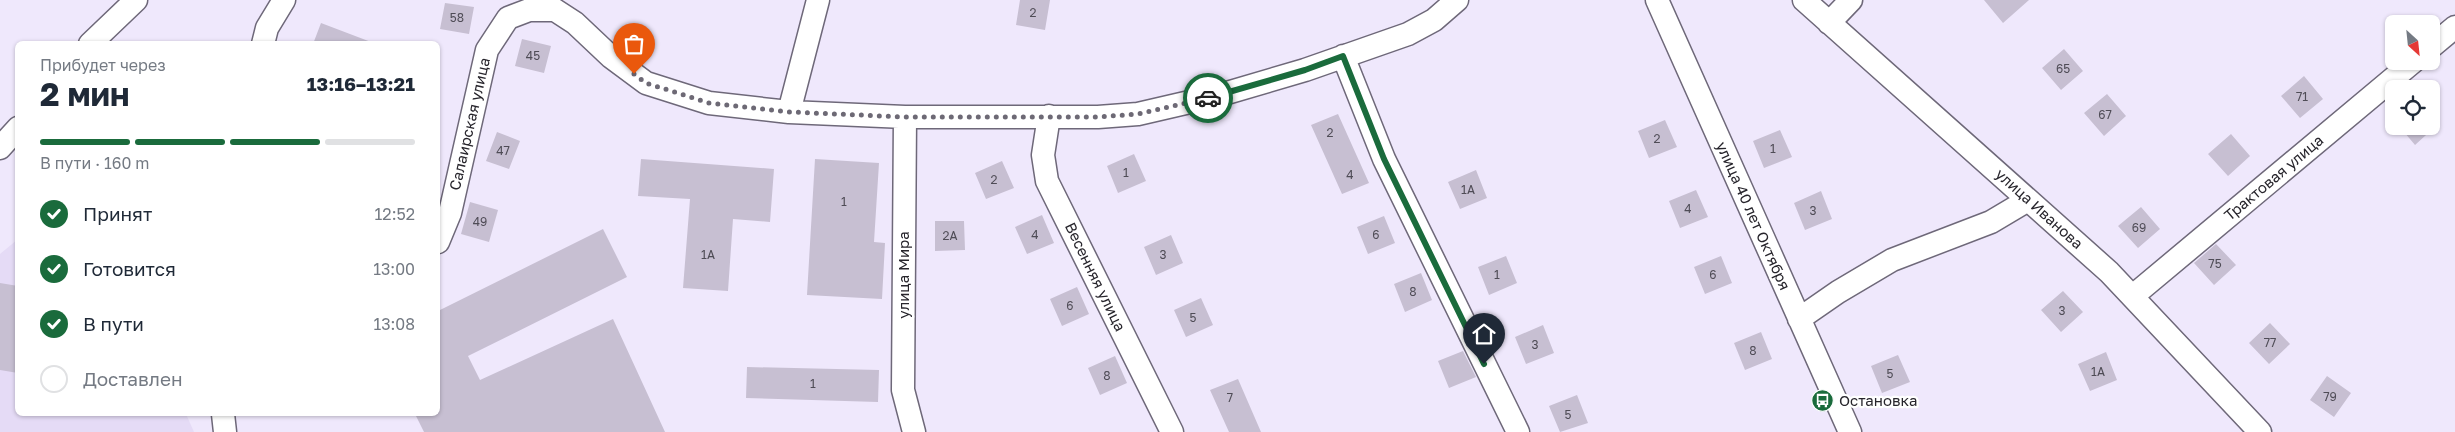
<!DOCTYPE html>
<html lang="ru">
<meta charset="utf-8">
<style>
:root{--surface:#fff;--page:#f2f2f3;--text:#1f2937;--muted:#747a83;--line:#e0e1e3;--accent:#1a6b3c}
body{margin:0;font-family:"Golos Text",sans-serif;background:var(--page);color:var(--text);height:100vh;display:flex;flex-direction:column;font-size:19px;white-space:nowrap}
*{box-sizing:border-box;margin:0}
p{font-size:16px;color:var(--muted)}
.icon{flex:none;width:28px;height:28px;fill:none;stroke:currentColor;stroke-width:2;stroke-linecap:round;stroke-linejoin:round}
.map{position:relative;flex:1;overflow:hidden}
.side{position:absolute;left:15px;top:41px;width:425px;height:375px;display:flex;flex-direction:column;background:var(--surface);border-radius:8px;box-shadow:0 1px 4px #0004}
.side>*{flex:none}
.needle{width:32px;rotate:153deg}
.fabs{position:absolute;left:2385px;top:15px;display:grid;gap:10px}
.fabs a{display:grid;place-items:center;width:55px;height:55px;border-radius:8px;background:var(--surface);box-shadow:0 1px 4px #0004;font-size:25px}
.pin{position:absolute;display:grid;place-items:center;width:42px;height:42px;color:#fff;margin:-51px -21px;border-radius:50% 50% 50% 0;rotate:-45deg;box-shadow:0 0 5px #0007}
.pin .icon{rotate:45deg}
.courier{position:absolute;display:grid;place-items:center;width:50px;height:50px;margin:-25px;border:4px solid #1a6b3c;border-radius:50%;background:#fff;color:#222;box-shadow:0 1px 6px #0007}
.summary em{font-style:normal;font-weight:700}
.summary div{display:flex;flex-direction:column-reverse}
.summary{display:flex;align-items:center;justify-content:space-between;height:85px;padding:0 25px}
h1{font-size:32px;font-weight:700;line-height:38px}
.bar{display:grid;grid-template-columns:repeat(4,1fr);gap:8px 5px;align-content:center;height:60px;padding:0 25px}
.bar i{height:6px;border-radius:4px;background:var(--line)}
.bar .selected{background:var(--accent)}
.bar p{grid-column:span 4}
ol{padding:0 25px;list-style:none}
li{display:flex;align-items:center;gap:15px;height:55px}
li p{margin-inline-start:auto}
li .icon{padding:5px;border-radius:50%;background:var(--accent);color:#fff;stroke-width:4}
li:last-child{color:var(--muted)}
li i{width:28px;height:28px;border:2px solid var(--line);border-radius:50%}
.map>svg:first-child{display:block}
.built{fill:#e5dbf6}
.building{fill:#c7bfd2}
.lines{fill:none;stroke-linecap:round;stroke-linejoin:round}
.minor-casing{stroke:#6e6879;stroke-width:25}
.minor{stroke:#fff;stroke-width:22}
.done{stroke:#6d6975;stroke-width:5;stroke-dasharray:0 9}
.route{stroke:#1a6b3c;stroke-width:6}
.labels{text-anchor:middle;stroke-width:4.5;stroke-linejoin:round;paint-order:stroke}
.number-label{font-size:12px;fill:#4f4c56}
.street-label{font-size:15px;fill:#27252c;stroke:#fff}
.poi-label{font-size:15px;fill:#27252c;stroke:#fff;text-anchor:start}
</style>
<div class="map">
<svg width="2455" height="432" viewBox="0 0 2455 432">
<rect width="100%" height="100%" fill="#efe8fc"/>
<path class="built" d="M17,240L18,414H186L194,432H0V254Z"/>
<path class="building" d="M1020,0H1050L1045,30L1016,25Z
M1984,0H2029L2003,23Z
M445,3L474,7L469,34L440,29Z
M321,23L371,42V44H313Z
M522,39L551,46L544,73L515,66Z
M2064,49L2083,71L2061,90L2042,68Z
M2304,76L2323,99L2300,118L2281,96Z
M2107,94L2126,116L2104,136L2084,113Z
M1338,114L1369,183L1342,194L1311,125Z
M1665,120L1677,147L1649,158L1638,131Z
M2399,126H2436L2415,145Z
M1780,130L1792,157L1764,168L1753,141Z
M497,132L520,141L509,169L486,161Z
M2231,134L2250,156L2228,176L2208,154Z
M1134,154L1146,181L1118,193L1107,166Z
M641,159L774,169L770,222L733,219L728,291L683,288L690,199L638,196Z
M815,159L879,163L874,242L885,243L882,299L807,295Z
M1002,161L1014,188L986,199L975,173Z
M1476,170L1487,198L1460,209L1448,182Z
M1696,190L1708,217L1680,228L1669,201Z
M1821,191L1832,219L1805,230L1794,203Z
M470,202L498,210L489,242L461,234Z
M2141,207L2160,229L2138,248L2118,226Z
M1042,215L1054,243L1027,254L1015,227Z
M1384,216L1395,243L1368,254L1357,227Z
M935,221H964L965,250L935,251Z
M603,229L627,277L468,356L480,380L613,319L665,432H424L415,414H438V311Z
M1171,235L1183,263L1156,275L1144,247Z
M2216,244L2236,265L2214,285L2194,263Z
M1506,256L1517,283L1489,295L1478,267Z
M1721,256L1732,283L1705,294L1694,267Z
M1421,273L1432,300L1405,312L1394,284Z
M0,283L18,286V373L0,370Z
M1077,287L1089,314L1062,326L1050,299Z
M2063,291L2083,312L2061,332L2041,310Z
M1201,298L1213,325L1186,337L1174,310Z
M2270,323L2290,344L2269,364L2249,343Z
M1543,325L1554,353L1526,364L1515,337Z
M1761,332L1772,359L1745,370L1734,343Z
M1463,351L1476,377L1449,388L1438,361Z
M2106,352L2117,380L2090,391L2078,364Z
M1898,355L1910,382L1882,393L1871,366Z
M1115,356L1127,383L1100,395L1088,368Z
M747,367L879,370L878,402L746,398Z
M2327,376L2351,393L2334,417L2310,400Z
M1238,379L1261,432H1229L1210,390Z
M1577,395L1588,423L1560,432L1549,406Z"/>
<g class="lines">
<defs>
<path id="minor" d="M1657,0L1850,432
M1804,0L2109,272L2260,432
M1829,23L1851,0
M90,44L136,0
M263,44L267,28L284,0
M2431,47L2455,27
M1343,56L1384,159L1518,432
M789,112L818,0
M1049,116L1043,155L1047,181L1172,432
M905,117L903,390L914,432
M0,148L18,128
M438,242L450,213L487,50L508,18L529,10H555L575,23L611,57L646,83L709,103L789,112L905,117H1098L1138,114L1220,95L1305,70L1408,34L1434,20L1457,0
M2134,295L2414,61
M1799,319L1838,292L1892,260L1991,222L2028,200
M223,414L225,432"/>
</defs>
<use href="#minor" class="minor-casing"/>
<use href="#minor" class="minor"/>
</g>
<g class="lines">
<path class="done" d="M634,74L646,83L709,103L790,112L905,117H1098L1138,114L1208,98"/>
<path class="route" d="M1208,98L1305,70L1343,56L1384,159L1484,364"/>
</g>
<defs>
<symbol id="bus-disc" viewBox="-11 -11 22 22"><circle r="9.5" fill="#1a6b3c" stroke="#fff"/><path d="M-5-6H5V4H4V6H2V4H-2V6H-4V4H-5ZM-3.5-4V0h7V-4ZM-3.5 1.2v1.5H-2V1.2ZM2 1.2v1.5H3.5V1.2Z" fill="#fff"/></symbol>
</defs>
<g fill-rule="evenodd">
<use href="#bus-disc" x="1810" y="388" width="25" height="25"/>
</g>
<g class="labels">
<g class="number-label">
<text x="1033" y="17">2</text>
<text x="457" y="22">58</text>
<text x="533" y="60">45</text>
<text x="2063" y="73">65</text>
<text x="2302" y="101">71</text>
<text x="2105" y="119">67</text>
<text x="1330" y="137">2</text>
<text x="1657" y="143">2</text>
<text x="1773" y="153">1</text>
<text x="503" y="155">47</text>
<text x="1126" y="177">1</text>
<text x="1350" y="179">4</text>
<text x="994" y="184">2</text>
<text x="1468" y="194">1А</text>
<text x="844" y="206">1</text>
<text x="1688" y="213">4</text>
<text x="1813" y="215">3</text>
<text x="480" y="226">49</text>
<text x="2139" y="232">69</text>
<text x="1035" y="239">4</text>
<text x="1376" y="239">6</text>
<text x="950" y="240">2А</text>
<text x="708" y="259">1А</text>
<text x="1163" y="259">3</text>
<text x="2215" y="268">75</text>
<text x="1497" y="279">1</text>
<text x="1713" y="279">6</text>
<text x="1413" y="296">8</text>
<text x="1070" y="310">6</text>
<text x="2062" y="315">3</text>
<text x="1193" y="322">5</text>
<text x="2270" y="347">77</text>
<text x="1535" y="349">3</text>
<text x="1753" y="355">8</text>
<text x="2098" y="376">1А</text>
<text x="1890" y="378">5</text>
<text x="1107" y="380">8</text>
<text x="813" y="388">1</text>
<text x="2330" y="401">79</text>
<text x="1230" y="402">7</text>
<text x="1568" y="419">5</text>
</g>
<g class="street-label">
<text transform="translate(470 124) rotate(-77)" y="5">Салаирская улица</text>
<text transform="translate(2274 178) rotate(-40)" y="5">Трактовая улица</text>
<text transform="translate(2039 209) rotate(42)" y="5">улица Иванова</text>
<text transform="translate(1753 216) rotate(66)" y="5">улица 40 лет Октября</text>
<text transform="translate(904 275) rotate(-90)" y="5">улица Мира</text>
<text transform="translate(1095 277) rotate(64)" y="5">Весенняя улица</text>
</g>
<g class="poi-label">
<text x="1839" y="406">Остановка</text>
</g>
</g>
</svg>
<div class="fabs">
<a><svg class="needle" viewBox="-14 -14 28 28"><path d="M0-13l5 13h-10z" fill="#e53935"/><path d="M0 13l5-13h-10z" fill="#747a83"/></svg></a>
<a><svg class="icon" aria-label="locate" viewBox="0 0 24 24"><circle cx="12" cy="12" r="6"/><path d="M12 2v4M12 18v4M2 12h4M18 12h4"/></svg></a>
</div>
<div class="pin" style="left:634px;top:74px;background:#ea580c"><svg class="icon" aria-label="bag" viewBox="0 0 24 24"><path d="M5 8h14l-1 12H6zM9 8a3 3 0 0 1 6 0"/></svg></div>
<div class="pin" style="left:1484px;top:364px;background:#1f2937"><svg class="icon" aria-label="home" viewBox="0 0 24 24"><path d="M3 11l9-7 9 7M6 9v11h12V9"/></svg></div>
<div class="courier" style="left:1208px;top:98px"><svg class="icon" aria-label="car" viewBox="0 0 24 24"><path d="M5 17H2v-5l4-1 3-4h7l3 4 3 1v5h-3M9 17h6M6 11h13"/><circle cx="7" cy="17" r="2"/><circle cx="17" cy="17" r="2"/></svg></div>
<section class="side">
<div class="summary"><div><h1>2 мин</h1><p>Прибудет через</p></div><em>13:16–13:21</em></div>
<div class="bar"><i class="selected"></i><i class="selected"></i><i class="selected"></i><i></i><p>В пути · 160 m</p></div>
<ol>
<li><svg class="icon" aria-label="check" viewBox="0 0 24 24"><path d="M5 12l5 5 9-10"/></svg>Принят<p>12:52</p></li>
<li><svg class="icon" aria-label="check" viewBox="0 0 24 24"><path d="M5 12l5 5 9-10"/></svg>Готовится<p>13:00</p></li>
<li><svg class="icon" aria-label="check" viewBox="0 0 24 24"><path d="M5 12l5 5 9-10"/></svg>В пути<p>13:08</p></li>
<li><i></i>Доставлен</li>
</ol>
</section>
</div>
